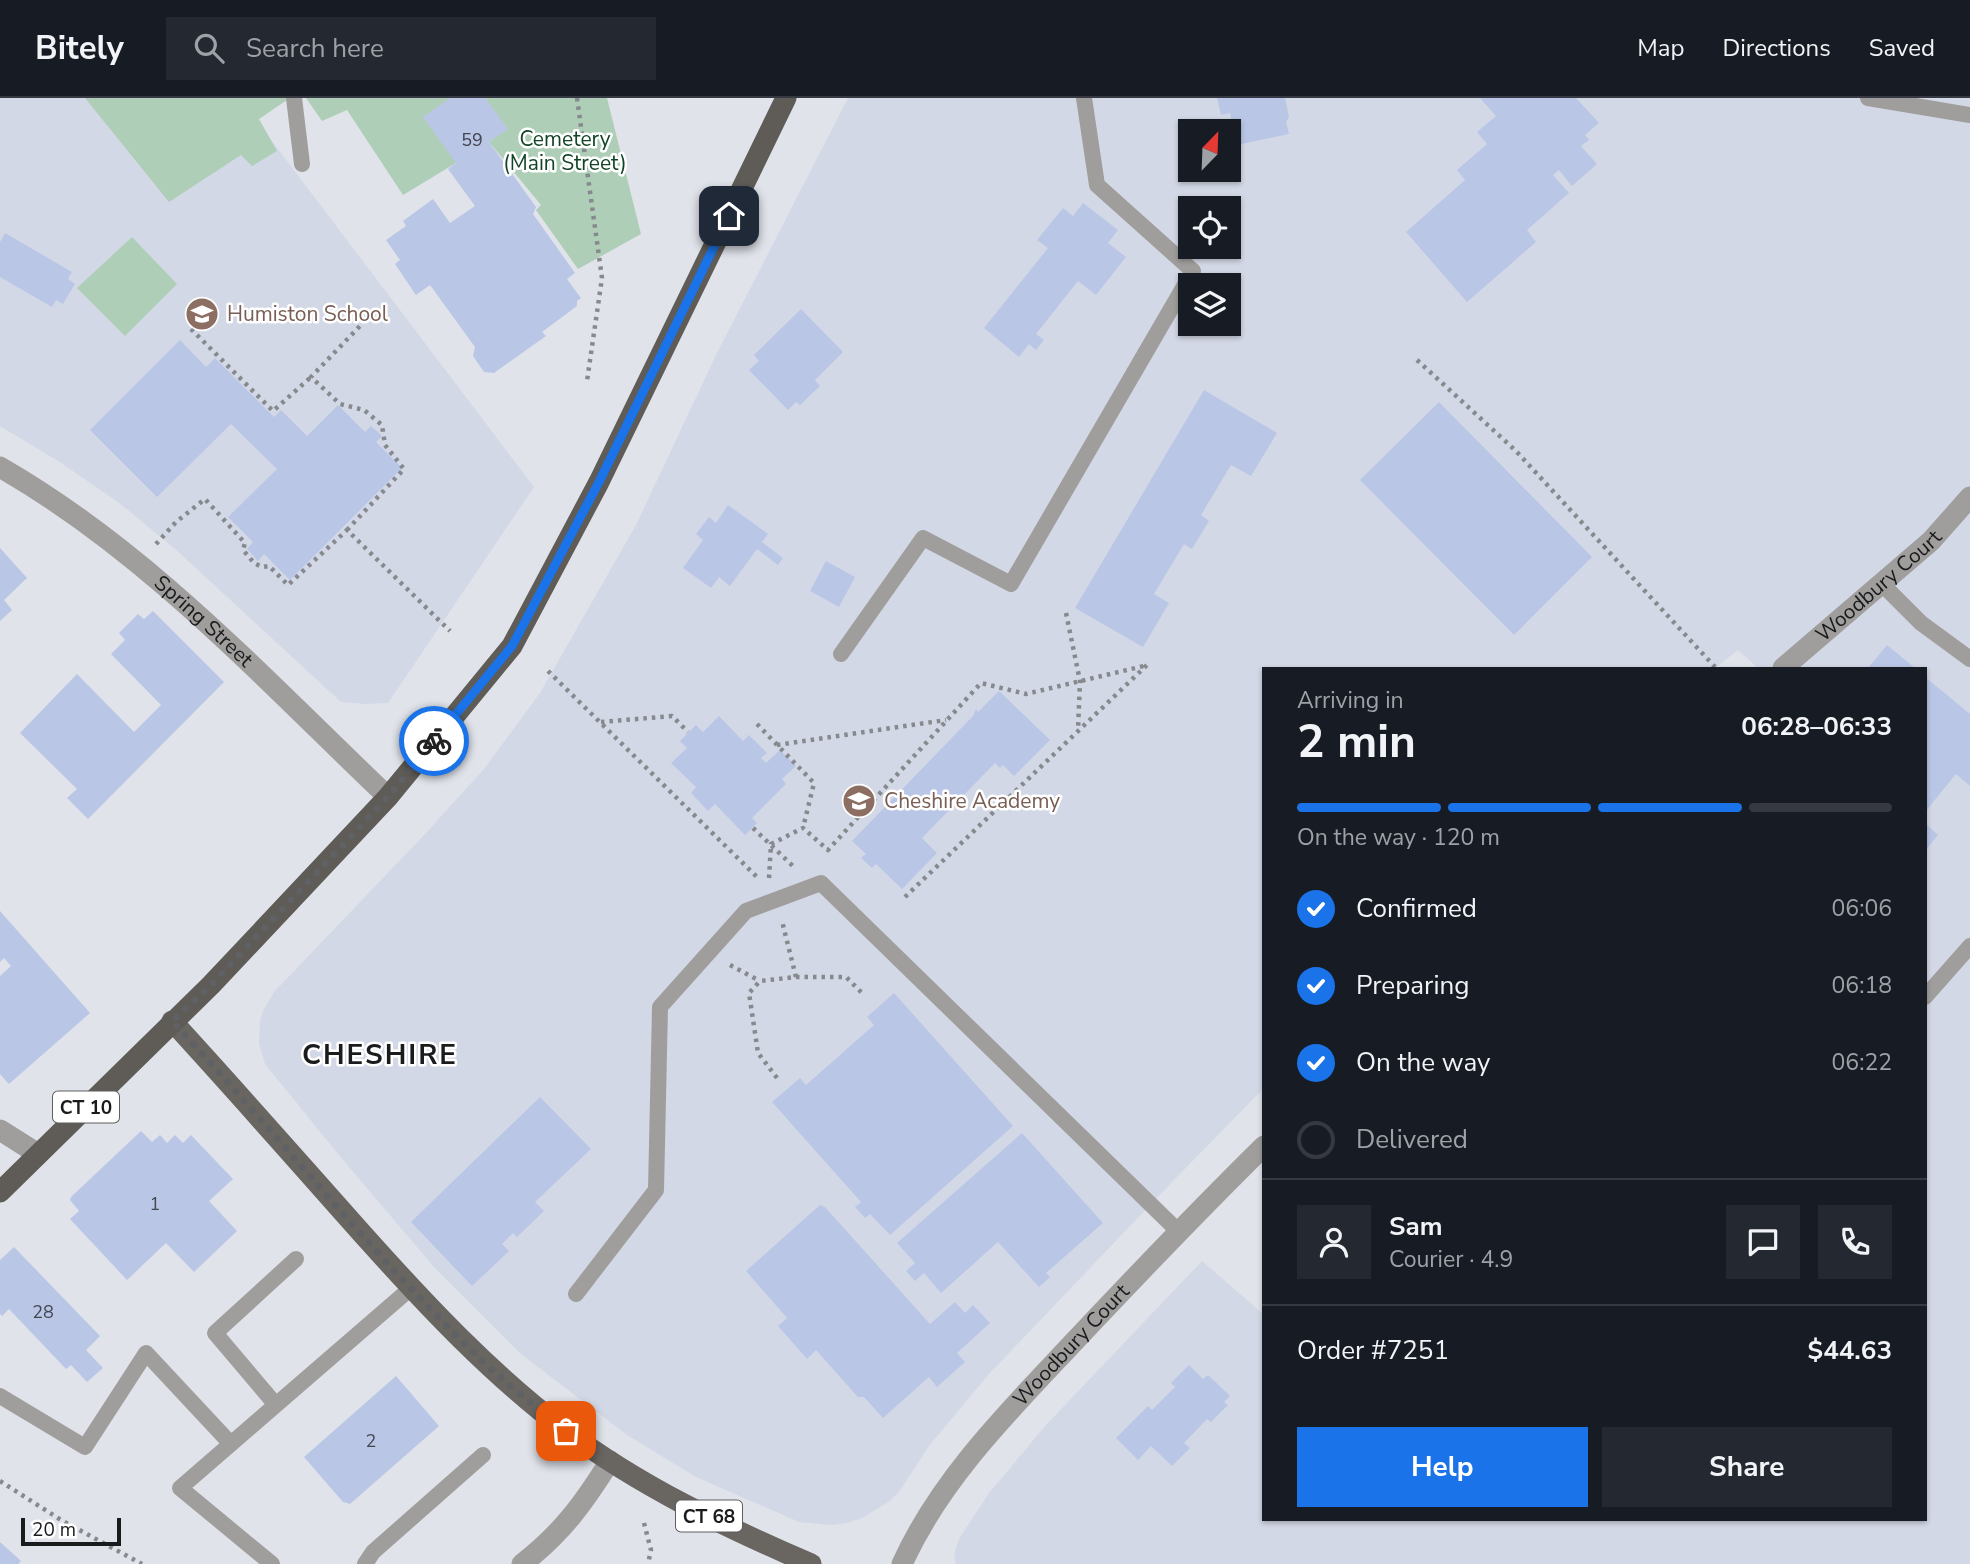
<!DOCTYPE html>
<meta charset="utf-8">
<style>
:root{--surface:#171b24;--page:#242831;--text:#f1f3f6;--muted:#9ea1a6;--line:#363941;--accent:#1a73e8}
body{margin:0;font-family:"Nunito Sans",sans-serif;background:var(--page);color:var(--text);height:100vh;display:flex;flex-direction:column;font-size:26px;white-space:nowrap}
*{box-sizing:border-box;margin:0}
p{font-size:23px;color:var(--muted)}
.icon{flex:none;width:38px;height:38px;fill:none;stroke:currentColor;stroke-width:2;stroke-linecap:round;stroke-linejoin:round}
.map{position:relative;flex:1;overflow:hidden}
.panel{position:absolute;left:1262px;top:569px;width:665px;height:854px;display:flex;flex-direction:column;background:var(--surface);border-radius:0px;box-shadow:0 2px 5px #0004}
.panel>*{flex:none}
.needle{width:46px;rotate:23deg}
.fabs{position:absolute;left:1178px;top:21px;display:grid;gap:14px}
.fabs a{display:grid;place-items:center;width:63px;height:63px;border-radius:0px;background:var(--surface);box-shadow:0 2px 5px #0004;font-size:35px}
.scale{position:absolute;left:21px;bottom:18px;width:100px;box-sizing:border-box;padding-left:7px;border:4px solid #1a1b1d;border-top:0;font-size:19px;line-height:24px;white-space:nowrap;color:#1a1b1d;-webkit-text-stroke:5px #fff;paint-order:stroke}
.pin{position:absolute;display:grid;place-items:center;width:60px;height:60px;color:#fff;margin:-30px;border-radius:14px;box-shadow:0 4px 10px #0006}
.courier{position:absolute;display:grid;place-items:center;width:70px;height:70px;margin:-35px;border:5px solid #1a73e8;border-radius:50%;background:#fff;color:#222;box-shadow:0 2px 9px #0007}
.head em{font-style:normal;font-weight:700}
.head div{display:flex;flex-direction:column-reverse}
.head{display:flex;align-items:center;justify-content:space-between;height:119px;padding:0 35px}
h1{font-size:46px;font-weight:700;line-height:52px}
.bar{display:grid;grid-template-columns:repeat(4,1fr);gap:10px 7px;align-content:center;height:84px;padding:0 35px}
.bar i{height:9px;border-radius:5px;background:var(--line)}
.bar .selected{background:var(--accent)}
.bar p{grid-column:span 4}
.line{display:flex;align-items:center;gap:18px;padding:0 35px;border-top:2px solid var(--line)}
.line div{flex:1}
.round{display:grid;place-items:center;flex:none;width:74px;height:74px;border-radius:0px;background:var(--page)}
ol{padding:0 35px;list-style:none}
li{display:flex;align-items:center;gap:21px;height:77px}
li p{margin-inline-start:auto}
li .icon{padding:7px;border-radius:50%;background:var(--accent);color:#fff;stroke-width:4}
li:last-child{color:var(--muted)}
li i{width:38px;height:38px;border:4px solid var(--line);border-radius:50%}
.primary-button{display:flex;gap:14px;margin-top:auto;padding:14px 35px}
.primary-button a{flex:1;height:80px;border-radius:0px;background:var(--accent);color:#fff;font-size:28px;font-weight:700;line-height:80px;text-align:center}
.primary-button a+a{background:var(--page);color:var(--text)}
header{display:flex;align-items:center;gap:42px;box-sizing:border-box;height:98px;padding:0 35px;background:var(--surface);border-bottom:2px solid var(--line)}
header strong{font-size:33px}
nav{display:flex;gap:38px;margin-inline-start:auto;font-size:24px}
.search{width:490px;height:63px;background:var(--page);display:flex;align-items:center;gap:18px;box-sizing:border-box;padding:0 24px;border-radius:0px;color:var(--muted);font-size:26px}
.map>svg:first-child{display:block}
.built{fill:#d3d8e6;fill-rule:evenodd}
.green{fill:#afceb7}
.building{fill:#bac6e6}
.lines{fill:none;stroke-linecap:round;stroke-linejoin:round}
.path{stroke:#86898d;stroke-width:4.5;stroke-dasharray:3.5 5;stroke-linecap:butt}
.service{stroke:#a09e9c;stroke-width:16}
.minor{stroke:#a09e9c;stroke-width:21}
.tertiary{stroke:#a09e9c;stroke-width:21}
.primary{stroke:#696561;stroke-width:21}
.trunk{stroke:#5f5b56;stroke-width:21}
.done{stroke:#5f6165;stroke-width:7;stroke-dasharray:0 12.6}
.route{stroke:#1a73e8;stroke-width:9}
.labels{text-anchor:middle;stroke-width:5;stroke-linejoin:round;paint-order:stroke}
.number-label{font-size:18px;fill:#42464f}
.shield{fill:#fff;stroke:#5f5f61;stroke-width:2}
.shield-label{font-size:19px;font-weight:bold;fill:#1a1b1d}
.park-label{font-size:21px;fill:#114526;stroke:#fff}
.education-label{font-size:21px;fill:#785e54;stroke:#fff;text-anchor:start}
.street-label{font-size:21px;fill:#1a1b1d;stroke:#fff}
.district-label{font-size:28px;font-weight:bold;letter-spacing:2px;fill:#1a1b1d;stroke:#fff}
</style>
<header>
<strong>Bitely</strong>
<div class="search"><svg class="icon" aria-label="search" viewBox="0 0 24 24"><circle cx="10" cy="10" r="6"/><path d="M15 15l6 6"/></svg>Search here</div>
<nav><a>Map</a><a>Directions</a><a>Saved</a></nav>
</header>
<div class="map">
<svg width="1970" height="1466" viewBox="0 0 1970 1466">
<rect width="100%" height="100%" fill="#e0e3ea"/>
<path class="built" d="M0,0H86L262,30L534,389L388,605L365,606L341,604L173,449L118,404L58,363L0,328Z
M848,0H1970V1466H956L954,1456L959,1441L989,1395L1046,1327L1202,1163L1263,1216L1264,1421H1925V570H1758L1738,552L1715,570H1264L1263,991L1171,1085L989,1276L929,1348L901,1391L890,1403L862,1420L847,1425L831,1427L799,1424L696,1379L627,1337L521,1256L433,1168L338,1056L265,966L259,945L260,923L263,913L274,894L426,735L484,671L540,595L636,427L716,257ZM1190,33H1228V72H1190ZM1190,110H1228V149H1190ZM1190,187H1228V226H1190Z"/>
<path class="green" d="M85,0H290L259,21L277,53L252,68L241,57L169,104Z
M306,0H450L456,65L403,97L347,12L322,23Z
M485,0H607L641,136L578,171L536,112L541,107L489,44L507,31Z
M132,139L177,186L125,238L77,190Z"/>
<path class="building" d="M450,0H485L508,31L489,44L536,109L533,116L575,175L567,181L581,200L577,203V208L542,234L546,238L494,275L484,274L473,258L475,249L430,187L416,197L395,166L400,162L386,142L406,128L403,123L433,101L450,125L475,108L448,71L456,65L423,19Z
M1217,0H1285L1289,19L1286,24L1289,36L1237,47L1230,15L1221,17Z
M1480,0H1576L1599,25L1585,37L1589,42L1581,48L1597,66L1572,88L1559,72L1553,77L1569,95L1527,132L1536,144L1467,204L1406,134L1465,82L1457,72L1487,46L1477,34L1496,18Z
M1083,105L1118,132L1108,145L1126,159L1096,197L1078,183L1036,236L1044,242L1036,252L1029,246L1019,259L984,230L1048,150L1037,142L1063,110L1073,118Z
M5,135L72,174L68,181L75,186L63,206L56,202L52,209L0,179V144Z
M801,211L843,254L815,282L820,288L800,307L796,304L788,312L749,272L759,263L754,257Z
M180,242L206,269L215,260L274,319L281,312L307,338L338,307L365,334L371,328L382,338L376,344L402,370L290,482L264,456L258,463L247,451L253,444L228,419L277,371L231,326L157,399L90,332Z
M1204,292L1277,335L1251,378L1231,367L1201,417L1209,423L1192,451L1184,446L1154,496L1169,505L1143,549L1075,510Z
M1439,304L1592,459L1514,537L1360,382Z
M728,407L768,436L762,444L783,460L778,467L757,451L730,488L719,479L711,490L683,470L703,442L696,436L709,419L716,425Z
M0,450L27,480L4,502L12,512L0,523Z
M826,463L855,479L839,509L810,493Z
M153,513L224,584L88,721L67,700L77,691L20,635L77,576L134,634L161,607L111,556L125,542L119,535L138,516L144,521Z
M1887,547L1915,570H1868Z
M1925,579L1970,616V688L1956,676L1925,714Z
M999,593L1050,642L1014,678L1003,667L1000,670L995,665L922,740L937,755L902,791L876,766L872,770L861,760L866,756L852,743L973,618L976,611L978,614Z
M719,618L743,643L749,637L767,655L761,660L766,665L780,652L796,668L782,681L786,686L752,720L757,725L745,737L715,706L708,713L691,695L696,689L671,665L687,650L680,643L696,627L703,634Z
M1925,725L1938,737L1925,753Z
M0,813L90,915L9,986L0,976V878L11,868L4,860L0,864Z
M894,895L1013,1028L890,1137L870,1116L865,1120L855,1109L861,1104L772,1004L800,980L806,987L874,927L867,919Z
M540,999L591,1051L535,1104L544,1113L517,1139L513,1135L502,1146L509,1153L472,1188L411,1124Z
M141,1033L152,1044L160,1037L167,1045L175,1037L183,1045L191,1037L233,1081L209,1103L237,1133L194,1174L166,1145L127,1182L70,1121L79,1113L70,1102L71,1099Z
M1022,1035L1103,1125L1046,1175L1050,1179L1039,1189L998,1144L941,1195L924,1175L915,1183L906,1173L915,1165L897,1145Z
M820,1107L825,1109L930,1226L955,1204L965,1215L973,1207L990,1225L957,1255L965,1264L937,1289L929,1279L883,1320L864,1299H858L816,1252L807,1261L778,1228L787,1220L746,1173Z
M14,1149L100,1238L86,1252L103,1270L87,1284L71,1267L66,1271L9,1211L2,1218L0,1216V1162Z
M1189,1267L1203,1281L1208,1277L1230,1298L1224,1304L1228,1307L1211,1324L1207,1321L1184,1345L1190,1350L1172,1368L1151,1348L1138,1362L1116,1340L1148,1308L1152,1312L1175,1289L1171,1285Z
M396,1278L439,1328L350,1406L343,1404L304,1359Z
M0,1444L21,1463L18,1466H0Z"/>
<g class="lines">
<path class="path" d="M577,0L602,180L587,283
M191,231L273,313L311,279
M1417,262L1516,353L1715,569
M347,432L404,371L385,347L382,327L364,312L340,306L311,279L360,228
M156,446L176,424L205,401L245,445L243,452L254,465L262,469L269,468L288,487L347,432L450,533
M1066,515L1080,583L1078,632
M548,573L759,781
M601,624L672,618L688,634
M757,626L814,685L803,730
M777,647L946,622
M753,730L795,770
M769,780L771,746L803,730L828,752L981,585L1026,596L1148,567
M905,799L1147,567
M730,867L760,883
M796,879H846L864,897
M777,980L758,955L749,895L760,883L796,879L782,823
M0,1383L61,1422L142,1466
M644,1425L651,1452L648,1466"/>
<path class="service" d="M294,0L302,66
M1868,0L1970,17
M1882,486L1921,525L1970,561
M841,556L923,440L1011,486L1193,173L1097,87L1084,0
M1925,899L1970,848
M576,1196L656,1092L660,909L746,813L821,785L1178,1133
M0,1298L85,1349L146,1255L231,1346
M276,1307L215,1235L296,1161
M272,1466L180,1390L411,1190
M365,1466L373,1454L483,1357"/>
<g class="minor">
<path id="s1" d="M1783,570L1931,443L1970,399"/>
<path d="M0,1032L38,1056"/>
<path id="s2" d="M902,1466C940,1382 1008,1314 1071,1247C1134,1180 1198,1113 1264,1048"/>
</g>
<g class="tertiary">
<path id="s3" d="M0,369C148,454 265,582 388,699"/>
<path d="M522,1466C562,1435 583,1406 610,1363"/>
</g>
<path class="primary" d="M172,923C238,995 302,1068 367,1141C428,1209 491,1276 565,1332C638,1387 727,1430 811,1466"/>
<path class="trunk" d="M0,1094L211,887L388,699L512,548L599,384L786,0"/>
</g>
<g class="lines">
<path class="done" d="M434,643L388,699L211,887L172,923C273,1031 364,1147 469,1250C499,1280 533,1307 566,1333"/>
<path class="route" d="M434,643L512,548L599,384L729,118"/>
</g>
<defs>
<symbol id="school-disc" viewBox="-11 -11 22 22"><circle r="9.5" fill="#8d6e63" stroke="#fff"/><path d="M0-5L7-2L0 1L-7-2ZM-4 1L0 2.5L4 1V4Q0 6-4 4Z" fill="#fff"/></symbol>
</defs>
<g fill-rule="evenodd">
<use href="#school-disc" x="183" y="197" width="38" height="38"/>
<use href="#school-disc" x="840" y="684" width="38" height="38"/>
</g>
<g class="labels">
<g class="number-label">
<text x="472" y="48">59</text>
<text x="155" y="1112">1</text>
<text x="43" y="1220">28</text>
<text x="371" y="1349">2</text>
</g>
<g class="shield">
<rect x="53" y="993.5" width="66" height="31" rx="5"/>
<rect x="676" y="1402.5" width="66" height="31" rx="5"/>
</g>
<g class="shield-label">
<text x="86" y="1016">CT 10</text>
<text x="709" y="1425">CT 68</text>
</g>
<g class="park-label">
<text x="565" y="48">Cemetery<tspan x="565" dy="24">(Main Street)</tspan></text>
</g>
<g class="education-label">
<text x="227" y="223">Humiston School</text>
<text x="884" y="710">Cheshire Academy</text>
</g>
<g class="street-label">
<text dy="7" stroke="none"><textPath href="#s1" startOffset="126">Woodbury Court</textPath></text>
<text dy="7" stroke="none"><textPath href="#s3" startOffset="256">Spring Street</textPath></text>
<text dy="7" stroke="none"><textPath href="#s2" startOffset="278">Woodbury Court</textPath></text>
</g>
<g class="district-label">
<text x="380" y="966">CHESHIRE</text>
</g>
</g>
</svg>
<div class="fabs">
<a><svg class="needle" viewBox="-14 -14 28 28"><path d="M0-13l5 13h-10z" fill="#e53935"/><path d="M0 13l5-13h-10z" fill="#9ea1a6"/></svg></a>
<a><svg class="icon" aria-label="locate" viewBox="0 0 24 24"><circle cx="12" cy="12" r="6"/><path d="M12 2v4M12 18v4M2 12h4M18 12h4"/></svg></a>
<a><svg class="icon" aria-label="layers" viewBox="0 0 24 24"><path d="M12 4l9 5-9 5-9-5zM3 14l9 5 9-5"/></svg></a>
</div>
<div class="scale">20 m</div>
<div class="pin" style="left:566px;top:1333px;background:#ea580c"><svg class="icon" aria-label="bag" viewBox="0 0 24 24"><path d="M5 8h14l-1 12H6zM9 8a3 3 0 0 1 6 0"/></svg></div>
<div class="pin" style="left:729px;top:118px;background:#1f2937"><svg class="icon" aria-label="home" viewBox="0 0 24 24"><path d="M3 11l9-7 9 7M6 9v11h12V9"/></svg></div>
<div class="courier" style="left:434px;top:643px"><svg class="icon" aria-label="bike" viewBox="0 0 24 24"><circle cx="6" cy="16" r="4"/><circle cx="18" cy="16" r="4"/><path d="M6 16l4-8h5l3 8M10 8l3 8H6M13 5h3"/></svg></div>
<section class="panel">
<div class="head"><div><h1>2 min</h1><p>Arriving in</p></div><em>06:28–06:33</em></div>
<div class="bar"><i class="selected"></i><i class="selected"></i><i class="selected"></i><i></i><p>On the way · 120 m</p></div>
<ol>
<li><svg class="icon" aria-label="check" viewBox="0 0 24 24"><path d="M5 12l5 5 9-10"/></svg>Confirmed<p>06:06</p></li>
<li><svg class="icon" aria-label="check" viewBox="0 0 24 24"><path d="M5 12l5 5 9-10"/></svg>Preparing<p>06:18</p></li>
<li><svg class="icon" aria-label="check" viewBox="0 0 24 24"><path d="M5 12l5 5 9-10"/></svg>On the way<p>06:22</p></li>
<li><i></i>Delivered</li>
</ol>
<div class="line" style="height:126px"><a class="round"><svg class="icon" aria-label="person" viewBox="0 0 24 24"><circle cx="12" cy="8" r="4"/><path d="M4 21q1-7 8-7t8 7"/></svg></a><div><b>Sam</b><p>Courier · 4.9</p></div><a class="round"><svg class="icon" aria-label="chat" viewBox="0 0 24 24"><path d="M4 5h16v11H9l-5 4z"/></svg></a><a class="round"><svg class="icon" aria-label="phone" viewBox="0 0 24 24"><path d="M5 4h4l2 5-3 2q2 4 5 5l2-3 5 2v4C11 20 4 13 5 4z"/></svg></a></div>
<div class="line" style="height:91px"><div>Order #7251</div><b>$44.63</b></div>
<div class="primary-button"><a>Help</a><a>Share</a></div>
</section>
</div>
